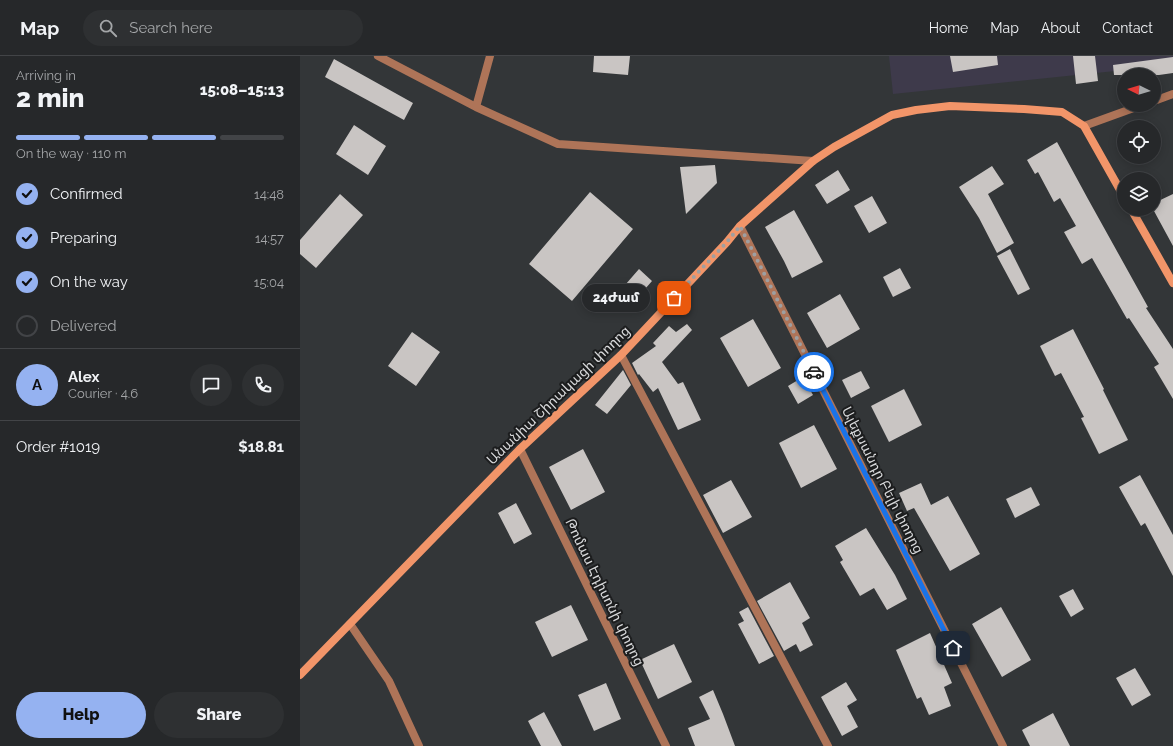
<!DOCTYPE html>
<meta charset="utf-8">
<style>
:root{--surface:#26282a;--page:#2e3032;--text:#f1f3f6;--muted:#a4a6a8;--line:#424447;--accent:#95b2f1}
body{margin:0;font-family:Raleway,"Noto Sans Armenian",sans-serif;background:var(--page);color:var(--text);height:100vh;display:flex;flex-direction:column;font-size:15px;white-space:nowrap}
*{box-sizing:border-box;margin:0}
p{font-size:13px;color:var(--muted)}
.icon{flex:none;width:22px;height:22px;fill:none;stroke:currentColor;stroke-width:2;stroke-linecap:round;stroke-linejoin:round}
.map{position:relative;flex:1;overflow:hidden}
.sheet{display:flex;flex-direction:column;background:var(--surface);width:300px}
.sheet>*{flex:none}
.needle{width:26px;rotate:275deg}
.buttons{position:absolute;left:817px;top:12px;display:grid;gap:8px}
.buttons a{display:grid;place-items:center;width:44px;height:44px;border-radius:50%;background:var(--surface);box-shadow:0 2px 10px #0003,0 0 0 1px var(--line);font-size:20px}
.pin{position:absolute;display:grid;place-items:center;width:34px;height:34px;color:#fff;margin:-17px;border-radius:8px;box-shadow:0 2px 6px #0006}
.courier{position:absolute;display:grid;place-items:center;width:40px;height:40px;margin:-20px;border:3px solid #1a73e8;border-radius:50%;background:#fff;color:#222;box-shadow:0 1px 5px #0007}
.bubble{position:absolute;height:28px;border-radius:14px;background:var(--surface);box-shadow:0 2px 10px #0003,0 0 0 1px var(--line);font-size:13px;font-weight:800;line-height:28px;text-align:center}
.summary em{font-style:normal;font-weight:800}
.summary div{display:flex;flex-direction:column-reverse}
.summary{display:flex;align-items:center;justify-content:space-between;height:68px;padding:0 16px}
h1{font-size:26px;font-weight:800;line-height:30px}
.bar{display:grid;grid-template-columns:repeat(4,1fr);gap:6px 4px;align-content:center;height:48px;padding:0 16px}
.bar i{height:5px;border-radius:3px;background:var(--line)}
.bar .active{background:var(--accent)}
.bar p{grid-column:span 4}
.line{display:flex;align-items:center;gap:10px;padding:0 16px;border-top:1px solid var(--line)}
.line div{flex:1}
.round{display:grid;place-items:center;flex:none;width:42px;height:42px;border-radius:21px;background:var(--page)}
ol{padding:0 16px;list-style:none}
li{display:flex;align-items:center;gap:12px;height:44px}
li p{margin-inline-start:auto}
li .icon{padding:4px;border-radius:50%;background:var(--accent);color:#111;stroke-width:4}
li:last-child{color:var(--muted)}
li i{width:22px;height:22px;border:2px solid var(--line);border-radius:50%}
.action{display:flex;gap:8px;margin-top:auto;padding:8px 16px}
.action a{flex:1;height:46px;border-radius:24px;background:var(--accent);color:#111;font-size:16px;font-weight:800;line-height:46px;text-align:center}
.action a+a{background:var(--page);color:var(--text)}
header{display:flex;align-items:center;gap:24px;box-sizing:border-box;height:56px;padding:0 20px;background:var(--surface);border-bottom:1px solid var(--line)}
header strong{font-size:19px}
nav{display:flex;gap:22px;margin-inline-start:auto;font-size:14px}
.search{width:280px;height:36px;background:var(--page);display:flex;align-items:center;gap:10px;box-sizing:border-box;padding:0 14px;border-radius:22px;color:var(--muted);font-size:15px}
main{display:flex;flex:1;min-height:0}
.map>svg:first-child{display:block}
.industrial{fill:#3e3a4b}
.building{fill:#c9c5c3}
.lines{fill:none;stroke-linecap:round;stroke-linejoin:round}
.lane{stroke:#ae7458;stroke-width:8}
.street{stroke:#ae7458;stroke-width:8}
.secondary{stroke:#f29569;stroke-width:8}
.done{stroke:#9e9fa1;stroke-width:4;stroke-dasharray:0 7.2}
.route{stroke:#1a73e8;stroke-width:5}
.labels{text-anchor:middle;stroke-width:4;stroke-linejoin:round;paint-order:stroke}
.street-label{font-size:14px;fill:#d7d8da;stroke:#1c1d1e}
</style>
<header>
<strong>Map</strong>
<div class="search"><svg class="icon" aria-label="search" viewBox="0 0 24 24"><circle cx="10" cy="10" r="6"/><path d="M15 15l6 6"/></svg>Search here</div>
<nav><a>Home</a><a>Map</a><a>About</a><a>Contact</a></nav>
</header>
<main>
<section class="sheet">
<div class="summary"><div><h1>2 min</h1><p>Arriving in</p></div><em>15:08–15:13</em></div>
<div class="bar"><i class="active"></i><i class="active"></i><i class="active"></i><i></i><p>On the way · 110 m</p></div>
<ol>
<li><svg class="icon" aria-label="check" viewBox="0 0 24 24"><path d="M5 12l5 5 9-10"/></svg>Confirmed<p>14:48</p></li>
<li><svg class="icon" aria-label="check" viewBox="0 0 24 24"><path d="M5 12l5 5 9-10"/></svg>Preparing<p>14:57</p></li>
<li><svg class="icon" aria-label="check" viewBox="0 0 24 24"><path d="M5 12l5 5 9-10"/></svg>On the way<p>15:04</p></li>
<li><i></i>Delivered</li>
</ol>
<div class="line" style="height:72px"><b class="round" style="background:var(--accent);color:#111">A</b><div><b>Alex</b><p>Courier · 4.6</p></div><a class="round"><svg class="icon" aria-label="chat" viewBox="0 0 24 24"><path d="M4 5h16v11H9l-5 4z"/></svg></a><a class="round"><svg class="icon" aria-label="phone" viewBox="0 0 24 24"><path d="M5 4h4l2 5-3 2q2 4 5 5l2-3 5 2v4C11 20 4 13 5 4z"/></svg></a></div>
<div class="line" style="height:52px"><div>Order #1019</div><b>$18.81</b></div>
<div class="action"><a>Help</a><a>Share</a></div>
</section>
<div class="map">
<svg width="873" height="690" viewBox="0 0 873 690">
<rect width="100%" height="100%" fill="#333638"/>
<path class="industrial" d="M589,0H873V9L593,38Z"/>
<path class="building" d="M294,0H330L328,19L293,16Z
M650,0H697L698,9L653,16Z
M773,0H795L798,25L776,28Z
M873,1V17L859,19H814L813,9Z
M34,3L113,47L104,64L25,21Z
M54,69L86,90L68,119L36,98Z
M757,86L788,143L848,251L846,252L873,293V343L854,311L859,308L829,262L827,263L792,202L782,208L764,176L776,170L760,142L754,146L738,116L735,118L727,104Z
M415,109L417,127L386,158L380,111Z
M692,110L704,128L688,138L714,187L697,197L679,162L659,131Z
M538,114L550,134L527,148L515,129Z
M290,136L333,173L272,245L229,208Z
M40,138L63,159L16,212L0,198V184Z
M873,138V190L854,155V147Z
M572,140L587,167L569,177L554,150Z
M494,154L523,206L492,222L484,205L465,171Z
M710,193L730,233L718,239L697,200Z
M600,212L611,232L593,241L583,221Z
M339,213L352,225L332,248L319,236Z
M540,238L560,273L527,292L507,257Z
M453,263L481,312L448,331L420,282Z
M387,268L392,274L362,306L378,328L383,326L401,364L378,374L358,332L353,336L339,318L338,319L332,307L356,290L353,287L369,270L376,276Z
M773,273L804,333L803,334L828,384L799,398L781,362L784,361L761,317L755,320L740,290Z
M112,276L140,296L116,330L88,310Z
M323,314L331,329L307,358L295,349Z
M561,315L570,332L551,342L542,324Z
M503,321L513,339L498,348L488,330Z
M604,333L622,369L589,386L571,350Z
M514,369L537,413L501,432L479,387Z
M283,393L305,436L271,454L249,411Z
M840,419L873,479V520L845,467L841,470L819,431Z
M431,424L452,461L423,477L403,439Z
M621,427L631,449L648,440L680,498L650,515L614,452L607,455L599,437Z
M731,431L740,449L715,462L706,443Z
M216,447L232,478L214,488L198,457Z
M566,472L595,519L607,543L587,554L574,532L560,540L540,506L543,504L535,490Z
M490,526L510,562L502,567L513,589L500,596L496,588L484,595L457,545Z
M773,533L784,553L771,561L759,540Z
M271,549L288,584L252,601L235,566Z
M448,551L474,600L459,608L438,568L444,565L439,556Z
M701,551L731,604L702,621L672,568Z
M630,577L652,627L644,631L651,650L629,659L621,641L617,643L596,594Z
M374,588L392,626L358,643L340,604Z
M835,612L851,639L832,650L816,622Z
M546,626L557,644L547,650L558,671L542,680L521,641Z
M306,627L321,663L294,675L278,639Z
M413,634L423,658L435,690H395L388,672L410,663L399,641Z
M244,656L262,690H241L228,665Z
M753,657L770,690H730L722,674Z"/>
<g class="lines">
<path class="lane" d="M321,299L528,690"/>
<path class="street" d="M78,0L176,51L258,88L513,105
M854,45L873,38
M176,51L190,0
M784,70L842,49
M440,170L703,690
M220,393L366,690
M50,568L89,625L119,690"/>
<path class="secondary" d="M831,153L873,227
M0,619L220,393L321,299L427,186L440,170L513,105L534,91L592,59L616,54L650,50L724,53L762,56L784,70L824,141"/>
</g>
<g class="lines">
<path class="done" d="M374,242L427,186L440,170L514,316"/>
<path class="route" d="M514,316L653,592"/>
</g>
<g class="labels">
<g class="street-label">
<text transform="translate(258 339) rotate(-44)" y="5">Անանիա Շիրակացի փողոց</text>
<text transform="translate(583 424) rotate(63)" y="5">Ալեքսանդր Բելի փողոց</text>
<text transform="translate(305 536) rotate(64)" y="5">Թոմաս Էդիսոնի փողոց</text>
</g>
</g>
</svg>
<div class="buttons">
<a><svg class="needle" viewBox="-14 -14 28 28"><path d="M0-13l5 13h-10z" fill="#e53935"/><path d="M0 13l5-13h-10z" fill="#a4a6a8"/></svg></a>
<a><svg class="icon" aria-label="locate" viewBox="0 0 24 24"><circle cx="12" cy="12" r="6"/><path d="M12 2v4M12 18v4M2 12h4M18 12h4"/></svg></a>
<a><svg class="icon" aria-label="layers" viewBox="0 0 24 24"><path d="M12 4l9 5-9 5-9-5zM3 14l9 5 9-5"/></svg></a>
</div>
<div class="pin" style="left:374px;top:242px;background:#ea580c"><svg class="icon" aria-label="bag" viewBox="0 0 24 24"><path d="M5 8h14l-1 12H6zM9 8a3 3 0 0 1 6 0"/></svg></div>
<div class="pin" style="left:653px;top:592px;background:#1f2937"><svg class="icon" aria-label="home" viewBox="0 0 24 24"><path d="M3 11l9-7 9 7M6 9v11h12V9"/></svg></div>
<div class="courier" style="left:514px;top:316px"><svg class="icon" aria-label="car" viewBox="0 0 24 24"><path d="M5 17H2v-5l4-1 3-4h7l3 4 3 1v5h-3M9 17h6M6 11h13"/><circle cx="7" cy="17" r="2"/><circle cx="17" cy="17" r="2"/></svg></div>
<div class="bubble" style="left:282px;top:228px;width:68px">24Ժամ</div>
</div>
</main>
